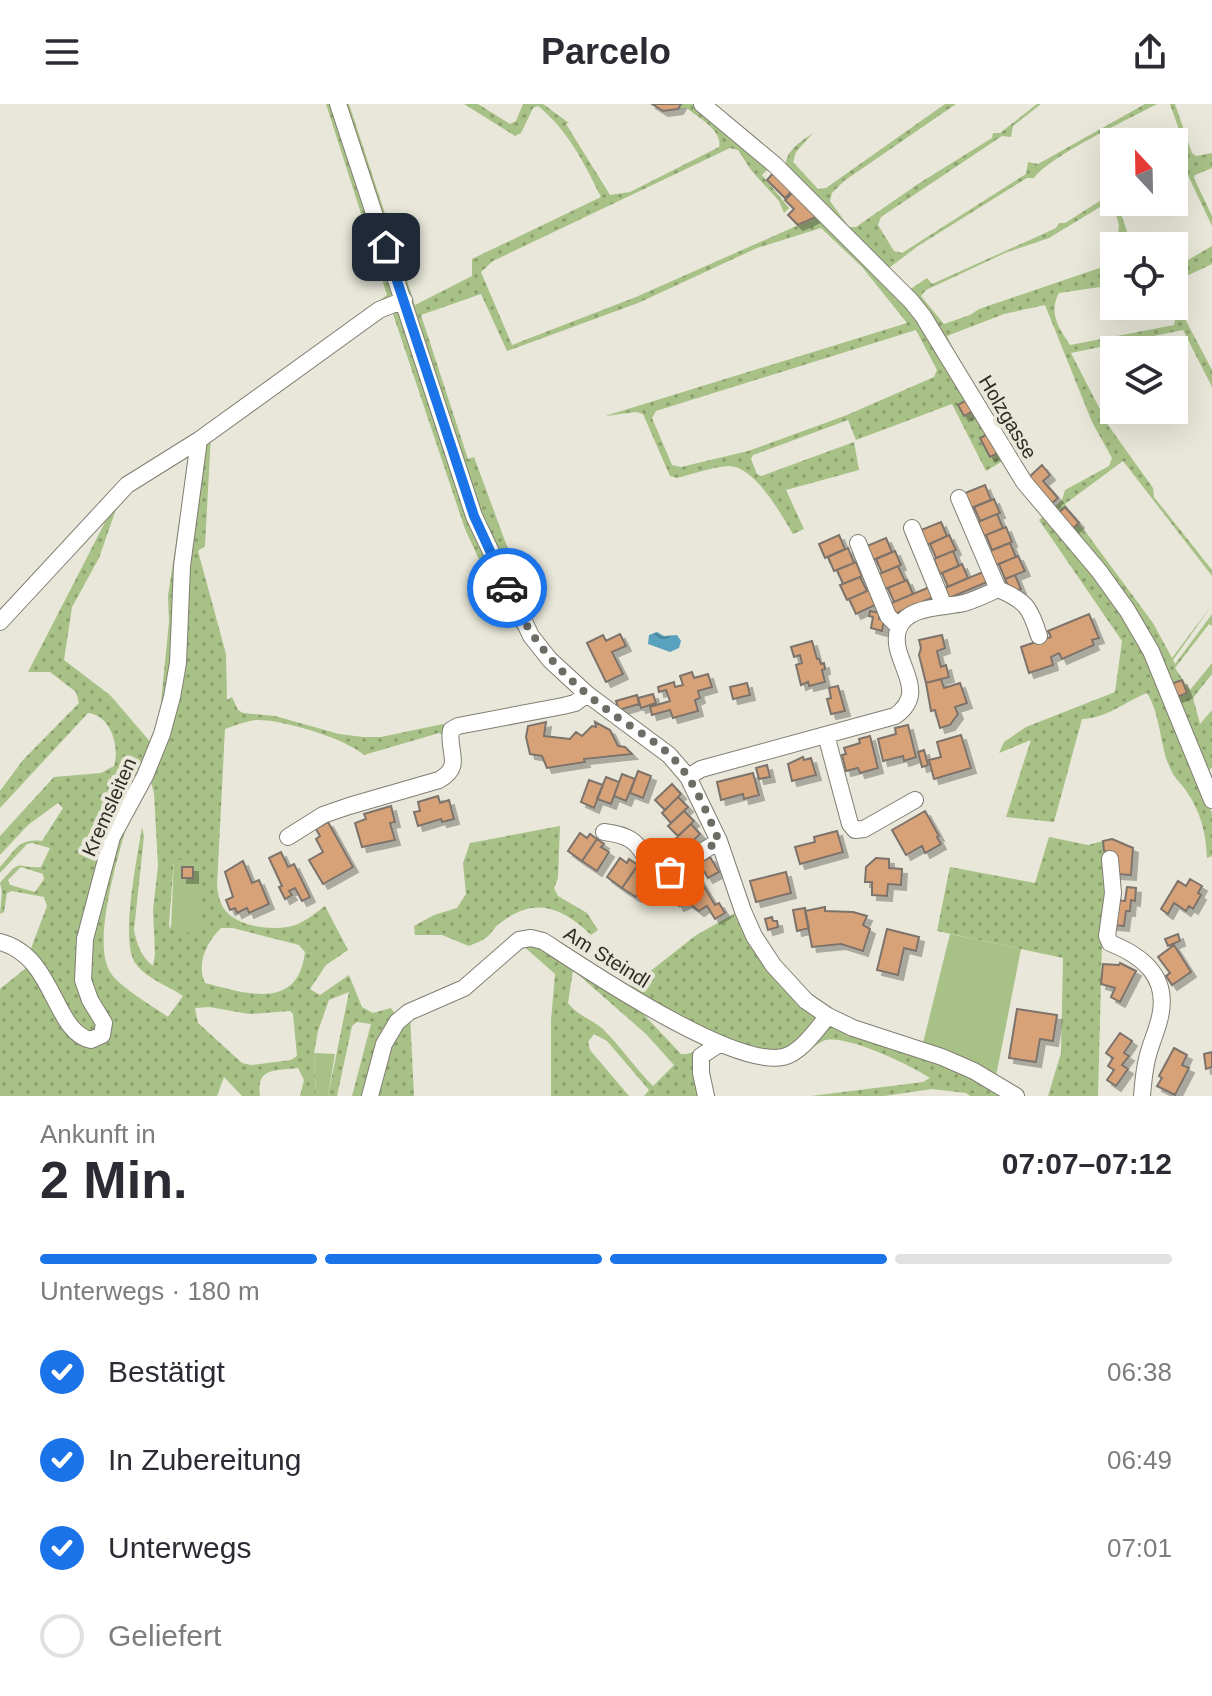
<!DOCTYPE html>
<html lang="de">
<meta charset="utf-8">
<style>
:root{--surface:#fff;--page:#f2f2f3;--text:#2b2b33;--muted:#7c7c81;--line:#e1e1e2;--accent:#1a73e8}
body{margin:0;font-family:Helvetica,sans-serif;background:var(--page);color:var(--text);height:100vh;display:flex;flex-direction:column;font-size:30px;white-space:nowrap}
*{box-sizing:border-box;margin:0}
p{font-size:26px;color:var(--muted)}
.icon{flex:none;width:44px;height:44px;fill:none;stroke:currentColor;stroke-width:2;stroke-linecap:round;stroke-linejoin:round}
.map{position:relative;height:992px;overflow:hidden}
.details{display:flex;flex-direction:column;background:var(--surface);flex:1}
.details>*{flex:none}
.needle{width:52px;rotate:338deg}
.buttons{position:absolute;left:1100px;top:24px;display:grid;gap:16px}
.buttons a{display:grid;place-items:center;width:88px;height:88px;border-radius:0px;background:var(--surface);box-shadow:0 8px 32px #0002;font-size:40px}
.pin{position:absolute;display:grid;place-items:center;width:68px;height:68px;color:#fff;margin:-34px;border-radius:16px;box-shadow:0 4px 12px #0006}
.courier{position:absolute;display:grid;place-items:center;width:80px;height:80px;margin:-40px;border:6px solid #1a73e8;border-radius:50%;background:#fff;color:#222;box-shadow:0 2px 10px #0007}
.headline em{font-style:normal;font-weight:700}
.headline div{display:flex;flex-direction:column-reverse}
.headline{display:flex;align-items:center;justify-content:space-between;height:136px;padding:0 40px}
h1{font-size:52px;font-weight:700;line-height:60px}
.bar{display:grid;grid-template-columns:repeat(4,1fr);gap:12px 8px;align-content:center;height:96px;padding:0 40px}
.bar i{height:10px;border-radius:6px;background:var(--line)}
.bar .selected{background:var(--accent)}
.bar p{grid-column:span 4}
ol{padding:0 40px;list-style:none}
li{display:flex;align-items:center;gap:24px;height:88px}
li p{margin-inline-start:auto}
li .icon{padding:8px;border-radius:50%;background:var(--accent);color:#fff;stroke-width:4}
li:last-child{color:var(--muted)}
li i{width:44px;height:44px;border:4px solid var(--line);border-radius:50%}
header{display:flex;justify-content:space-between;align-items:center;height:104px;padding:0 40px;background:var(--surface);font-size:36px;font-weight:700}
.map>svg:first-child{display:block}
.grass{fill:url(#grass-dots);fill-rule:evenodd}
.green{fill:#a8c186}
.water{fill:url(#water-waves)}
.building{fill:#d7a278;stroke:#7d736b;stroke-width:2;filter:url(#shadow)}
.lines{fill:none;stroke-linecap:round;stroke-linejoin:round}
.minor-casing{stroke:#807e72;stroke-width:18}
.minor{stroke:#fff;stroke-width:16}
.done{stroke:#6e6d65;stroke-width:8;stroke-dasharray:0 14.4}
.route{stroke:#1a73e8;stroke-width:10}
.labels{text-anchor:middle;stroke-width:8;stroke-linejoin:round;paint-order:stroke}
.street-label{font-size:20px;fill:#2d2c27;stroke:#e8e7d9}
</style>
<header><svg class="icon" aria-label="menu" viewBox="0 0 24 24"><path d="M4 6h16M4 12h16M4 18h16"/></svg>Parcelo<svg class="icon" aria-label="share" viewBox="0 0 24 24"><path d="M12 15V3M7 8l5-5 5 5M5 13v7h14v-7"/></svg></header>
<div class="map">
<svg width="1212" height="992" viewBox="0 0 1212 992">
<defs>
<pattern id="grass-dots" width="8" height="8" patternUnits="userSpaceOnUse" patternTransform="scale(2)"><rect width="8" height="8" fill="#a8c186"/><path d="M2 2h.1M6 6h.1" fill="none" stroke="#899d6e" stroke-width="1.8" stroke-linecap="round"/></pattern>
<pattern id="water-waves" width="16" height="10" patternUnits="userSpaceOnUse" patternTransform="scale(2)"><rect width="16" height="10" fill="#59a2bf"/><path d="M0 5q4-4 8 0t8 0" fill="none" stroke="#4a849b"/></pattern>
<filter id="shadow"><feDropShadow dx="5" dy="5" stdDeviation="0" flood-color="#0004"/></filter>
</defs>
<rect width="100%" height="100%" fill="#e8e7d9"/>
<path class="grass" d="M326,0H333L394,193L135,372L387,191Z
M344,0H349L415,201L472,172V155L601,93C584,59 568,26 538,2L533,4L521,29L515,32L464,0H478L510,20L516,17L523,0H543L569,19L566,20L610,91L630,88L719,43C723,26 698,14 687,4L678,5L681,0H696L771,62L762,71L789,104L784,109L779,97L751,66L738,46L730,44L493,157L481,168L512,241L636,193L821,111L909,199L1006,355L986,367L952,300L856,336L848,316L753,351L751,355L757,370L761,372L854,338L859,366L786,386L804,425L793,430C781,410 754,361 728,362C712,363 693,370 677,374L670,372L643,310L636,308L605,312L907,219L862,163L821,124L757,144L638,199L507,247L481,190L421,211L468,355L474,353L526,494L520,498L480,410ZM916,226L937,266L934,273L847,311L748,347L681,363L672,361L652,314L656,307Z
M945,0H956L844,77L832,89L830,97L849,123H856L918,80L992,34L993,29H1000L1037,0H1041L1013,22L1011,33L1002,32L881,113L878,121L894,147L902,149L1026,70L1028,58L1038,60L1145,0H1157C1129,15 1050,52 1034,74H1027L918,142L885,167L786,66C783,48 800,38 813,29L796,48L793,58L818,85L826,84Z
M1170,0H1175L1192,49L1196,52L1212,49V64L1195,71L1194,74L1212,112V122L1184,63L1174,69V53L1183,47L1184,40Z
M1114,88V98H1117L1132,142H1117L1119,121L1114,104L1105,100L1049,134L1005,149L926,186L921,192L944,220L970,211L979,205L1114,159V181L1059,189C1048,209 1059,224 1070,241L1174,221L1175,216L1163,202H1174V194L1212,266V283L1183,226L1071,249L1108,321L1153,384L1154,393L1212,466V472L1123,357L1065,400L1153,519L1172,554L1212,501L1173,556L1175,560L1212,510V522L1209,520L1175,564L1190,586L1212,559V570L1193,594L1200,620L1212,606V664L1196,672L1212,709V752L1207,754C1206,729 1201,709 1187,688C1183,681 1175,675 1172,668C1159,644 1162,613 1147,589C1124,598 1108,614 1082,615L1054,718L1006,713L1031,636L999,649L1004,638L1026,623L1115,588L1122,537L1039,416L1062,396L1065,386L1109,362L1112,354L1092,318L1045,201L1004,210L947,232L985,309L906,188L927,174L932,180L1043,130L1056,124L1059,119H1065Z
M1212,142V160L1174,178V164Z
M392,207L400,210L468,414L525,535L502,505L465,425Z
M211,331L205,442L198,447L226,550L227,596L232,593L238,606L243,609L275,612L339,630L363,633H381L443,620L446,633L439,629L364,651C345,634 281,615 256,616C246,617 234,622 225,625L217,781C218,791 220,803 229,810C243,824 280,828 298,820C307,816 317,808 325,802L348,846L326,861L310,885L320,891L349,871L362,903L373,909L391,904L395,910L366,992H352L371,920L357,918L352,922L337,992H328L349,888L329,896L318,927L314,949L316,992H300L304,976L298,964C275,967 256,963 260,992H242L224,973L217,992H0V885L31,860L65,920L106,936L111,929V921L94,894L85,854L108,757L126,724C117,756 92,839 110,868C119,883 153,902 168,913L183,892C169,882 147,875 136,860C119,839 138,751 142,723L144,732L134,826C137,841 141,852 153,862L155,850L153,806L158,762L154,689L149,671L184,511L202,348ZM174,756L194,761L170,825L169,820ZM221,824H233L299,841L305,848C298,908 245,889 205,879C196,859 207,838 221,824ZM209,903L249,910L290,907L293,910L297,952L291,956L251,961L242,959L198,919L195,904Z
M187,347H191L175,558L158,628L169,518L168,492L189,352Z
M121,391L99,454L72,503L64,556L110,591L153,641L81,833L98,917L96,927L91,929L80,927L30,847L47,802L44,793L12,787L7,789L4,808L0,810L2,788L0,779C24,752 13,765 41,763L50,744L32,739L27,740L0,769V763C15,747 18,734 42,737L63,704L58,699L28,721L0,751V732L54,673L101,669L114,662C120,643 111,611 88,609L0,704V687L23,656L79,599L76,588L50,568H28L116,397ZM21,763L43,770L44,775L35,788L10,781L8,776Z
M560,722L558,774L554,784L558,792L587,809L598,826L591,831C562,803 535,792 500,819C495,822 492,829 487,833C482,837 475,839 469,842L442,831H415L414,822L434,811L457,804L466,790L463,759L470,739Z
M1049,733L1088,741L1103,737L1109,789L1102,839L1098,992H1048L1061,949L1063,854L937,827L950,763L1035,779Z
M735,809C753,853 780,889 819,915C812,924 803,937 793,943C758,964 660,905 625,887L695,832Z
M531,838L631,897L681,950C694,951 698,945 705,936L702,992H644L649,986L607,937L594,930L588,938L590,946L629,992H551V916L555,870L520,839ZM573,866L646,930L674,961L653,982C636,965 621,943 603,925C591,915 577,911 568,899Z
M410,912L414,992H374L387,941Z
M830,922C866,939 905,947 942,961C963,969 983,980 1002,992H970L966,989L932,985L884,992H811L923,978L930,974C912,962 843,928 823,937C810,944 800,954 785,960L823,925Z"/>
<path class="green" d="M174,755C180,756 187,756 192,760C206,770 199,813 199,829L175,828L171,825Z
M950,830L1021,845L996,972L977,960L923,939Z
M314,949L335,950L328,992H316Z"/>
<path class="water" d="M657,528L664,532L677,531L681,537L679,544L670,548L648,540L649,531Z"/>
<path class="building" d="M652,0H681L678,5L663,7Z
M775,67L793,86L785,94L767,76Z
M794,87L818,112L798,121L788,111L794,105L785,96Z
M967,296L973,307L964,312L958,301Z
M988,330L999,348L990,353L980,334Z
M1042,361L1050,371L1043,377L1058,394L1050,401L1027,375Z
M985,381L991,396L971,404L965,389Z
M994,395L1000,409L980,417L974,403Z
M1065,403L1079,419L1071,426L1057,410Z
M997,410L1003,424L984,432L978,418Z
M941,418L947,432L927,441L921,426Z
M1006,423L1012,438L992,446L986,431Z
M839,431L845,445L825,454L819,440Z
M949,431L956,446L936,454L930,440Z
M886,434L892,448L873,456L867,442Z
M1010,439L1016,453L996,461L990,447Z
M848,444L854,459L834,467L828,453Z
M895,447L901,461L882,469L876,455Z
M953,447L959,462L940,470L934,455Z
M1018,452L1025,467L1005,475L999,460Z
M856,458L862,472L843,480L837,466Z
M962,460L968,474L948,483L942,469Z
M898,462L905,477L885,485L879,470Z
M983,468L987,478L947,495L942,485Z
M1015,471L1021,485L1013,487L1009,484L1005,475Z
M860,473L867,487L847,496L840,481Z
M907,476L913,490L894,498L888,484Z
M932,482L936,492L895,510L891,499Z
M869,486L875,501L856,510L849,495Z
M870,507L880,509L879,515L884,516L882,527L871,524L873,513L869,512Z
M1089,510L1099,534L1092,536L1094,541L1062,555L1059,549L1051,553L1053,561L1029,569L1021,543L1051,533L1048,527Z
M620,530L626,542L612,548L623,570L606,578L587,539L603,531L606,537Z
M942,531L945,544L937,547L941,563L946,561L949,573L926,579L919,551L921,544L919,536Z
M812,537L817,555H819L821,560L824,559L825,565L822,566L825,578L809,582L808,578L801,581L796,561L802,559L800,551L794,553L791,543Z
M692,568L694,574L708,570L712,583L698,587L700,594L695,596L698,607L673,614L670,606L652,611L650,603L670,597L666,586L659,588L658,583L674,578L675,583L683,581L680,572Z
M941,575L944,584L960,579L967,599L955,603L958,610L950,621L940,624L935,606L931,607L926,579Z
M1182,576L1187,589L1177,593L1171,580Z
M747,579L750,591L733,595L730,583Z
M838,582L845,607L831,610L827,595L831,594L829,584Z
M653,590L656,599L641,604L638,594Z
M637,591L639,600L619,606L616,597Z
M546,618L544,632L570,635L576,628L582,632L592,622L596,623L595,618L610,626L618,642L625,643L632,650L584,655L585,658L547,664L542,652L530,650L526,633L528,622Z
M908,621L916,653L904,657L903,652L883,657L878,635L896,630L895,624Z
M961,631L971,664L934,675L929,656L941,653L937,638Z
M870,632L878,664L860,669L858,664L846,667L842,651L846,650L844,644L860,639L859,635Z
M924,646L928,661L922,663L918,648Z
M803,653L804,656L811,654L816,671L792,677L788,660Z
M767,661L770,673L759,675L756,664Z
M638,667L651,672L643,694L630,689Z
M753,669L759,691L744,695L743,690L721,696L717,678Z
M622,670L635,675L626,697L614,692Z
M606,673L619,678L611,700L597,695Z
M589,676L603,681L594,704L581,698Z
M672,680L681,690L665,706L655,696Z
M438,692L440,699L449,696L454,715L442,718L441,715L418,722L414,708L420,707L418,698Z
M678,693L688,703L671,719L662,709Z
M391,702L395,718L390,719L395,736L362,743L355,719L366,715L364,710Z
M684,707L694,717L678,732L668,722Z
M925,707L939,732L937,733L941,740L925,749L922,742L906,751L892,726Z
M328,718L353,763L323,780L309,756L323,748L316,735L320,732L316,725Z
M691,720L700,730L683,746L674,736Z
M837,727L843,748L800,760L795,743L815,738L814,733Z
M580,729L587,734L590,730L597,735L582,757L568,747Z
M597,735L604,740L601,743L609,748L597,767L582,757Z
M1112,735L1133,744L1131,771L1116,770L1114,750L1104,747L1103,737Z
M281,748L288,763L294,760L310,793L302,797L295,784L289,787L292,791L285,795L279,783L282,782L269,754Z
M710,753L719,768L708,774L699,759Z
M620,754L627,759L629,755L638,761L622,784L607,773Z
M876,754L889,755V764L902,765L901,781L888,780L887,792L872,791V778H865L866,763Z
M243,757L252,779L259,776L269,800L249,809L247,804L237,809L235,804L230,806L226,796L233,793L225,768Z
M638,761L645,766L642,770L649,775L636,793L622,784Z
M182,763H193V774H182Z
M786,768L791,789L756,798L750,777Z
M697,771L715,801L719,799L725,809L715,815L707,802L699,807L687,798L679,802L670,786Z
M1190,775L1202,782L1198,789L1201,791L1193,805L1189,802L1186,807L1174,799L1168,810L1161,805L1178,777L1186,782Z
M1127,783L1136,784L1135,797L1131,796L1130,807H1126L1124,822L1112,821L1115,796L1125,797Z
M825,803V807L853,808L867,812L863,821L870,825L863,847L841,840L812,843L805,807Z
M805,804L809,824L797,827L793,806Z
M772,813L773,817H777L778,823L768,826L765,815Z
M887,825L919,833L916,847L904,844L898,871L877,866Z
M1178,830L1180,837L1168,842L1165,835Z
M1174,841L1191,868L1172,881L1166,872L1170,869L1158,853Z
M1120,859L1136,867L1120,898L1111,893L1115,884L1101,880L1103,860L1119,861Z
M1017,905L1057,911L1053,937L1040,935L1036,958L1009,954Z
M1120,929L1132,937L1124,949L1129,952L1122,961L1128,965L1116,982L1107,976L1114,966L1108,962L1113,954L1106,949Z
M1174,944L1187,951L1182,961L1189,964L1175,991L1157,982L1162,974L1159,972Z
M1212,948V963L1206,965L1204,950Z"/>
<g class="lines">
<defs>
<path id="minor" d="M338,0L474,412L531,532L550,556L587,590L669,651L688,673L719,737L743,807L754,832L773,861L806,897L828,912L853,924L942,953L974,967L1016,992
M702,0L775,61L911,197L923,212L1024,378L1099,467L1127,506L1151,547L1212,696
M959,394L998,485C1026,497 1030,503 1039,532
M912,424L944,502
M858,439L888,512L899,523
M0,518L127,381L199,336L379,206L404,196
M826,631L850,720L855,726L864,725L915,696
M688,673L701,665L895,612C932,586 889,557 898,526C906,501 943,504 964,499C975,496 987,490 998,485
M604,728C647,733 635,750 662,770L670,768L719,737
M288,733L323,711L349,702L439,676C464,662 447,648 451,626L458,622L563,602L575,599L587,590
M1110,755L1113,789L1107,832L1110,839C1143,852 1169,873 1160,913C1157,927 1150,941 1147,955C1144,967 1143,980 1142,992
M0,838C55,852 53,928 91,936L102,931L104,919L90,896L83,876L85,835L112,733L145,672L162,630L172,593L178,559L182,462L199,336
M370,992L384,940L397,918L409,908L464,884L519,836L531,834L543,837C588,866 732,964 783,953C801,949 817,925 828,912
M706,992L701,969V952L719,940"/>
</defs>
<use href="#minor" class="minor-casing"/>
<use href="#minor" class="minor"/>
</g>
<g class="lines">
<path class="done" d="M507,484C532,538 559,570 606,605C627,621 652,634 671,652C694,675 706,707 719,737L670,768"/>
<path class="route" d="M386,143L474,412L507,484"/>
</g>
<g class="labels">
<g class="street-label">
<text transform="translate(1008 313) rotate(59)" y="7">Holzgasse</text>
<text transform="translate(109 703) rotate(-66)" y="7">Kremsleiten</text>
<text transform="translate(607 853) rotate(32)" y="7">Am Steindl</text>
</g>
</g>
</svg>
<div class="buttons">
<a><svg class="needle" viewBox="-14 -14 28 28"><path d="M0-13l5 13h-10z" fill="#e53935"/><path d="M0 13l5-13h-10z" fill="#7c7c81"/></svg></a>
<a><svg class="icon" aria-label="locate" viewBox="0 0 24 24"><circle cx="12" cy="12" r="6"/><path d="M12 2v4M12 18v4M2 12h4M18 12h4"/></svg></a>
<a><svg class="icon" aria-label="layers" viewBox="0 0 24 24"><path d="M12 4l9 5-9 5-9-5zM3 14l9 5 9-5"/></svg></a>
</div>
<div class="pin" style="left:670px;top:768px;background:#ea580c"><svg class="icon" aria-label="bag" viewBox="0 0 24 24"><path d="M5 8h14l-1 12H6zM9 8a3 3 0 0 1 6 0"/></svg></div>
<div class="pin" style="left:386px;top:143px;background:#1f2937"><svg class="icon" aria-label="home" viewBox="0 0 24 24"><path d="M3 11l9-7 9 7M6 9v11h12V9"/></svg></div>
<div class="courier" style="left:507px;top:484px"><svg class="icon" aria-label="car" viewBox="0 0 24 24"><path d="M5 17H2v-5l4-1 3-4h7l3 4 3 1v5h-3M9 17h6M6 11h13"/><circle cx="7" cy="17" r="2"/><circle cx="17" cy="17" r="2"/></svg></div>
</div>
<section class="details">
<div class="headline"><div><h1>2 Min.</h1><p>Ankunft in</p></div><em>07:07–07:12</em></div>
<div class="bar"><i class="selected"></i><i class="selected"></i><i class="selected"></i><i></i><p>Unterwegs · 180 m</p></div>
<ol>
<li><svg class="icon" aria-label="check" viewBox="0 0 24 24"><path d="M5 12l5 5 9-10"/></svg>Bestätigt<p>06:38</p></li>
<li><svg class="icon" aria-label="check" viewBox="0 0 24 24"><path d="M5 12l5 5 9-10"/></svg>In Zubereitung<p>06:49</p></li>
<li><svg class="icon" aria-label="check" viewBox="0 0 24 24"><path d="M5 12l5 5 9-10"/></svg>Unterwegs<p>07:01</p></li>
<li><i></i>Geliefert</li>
</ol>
</section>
